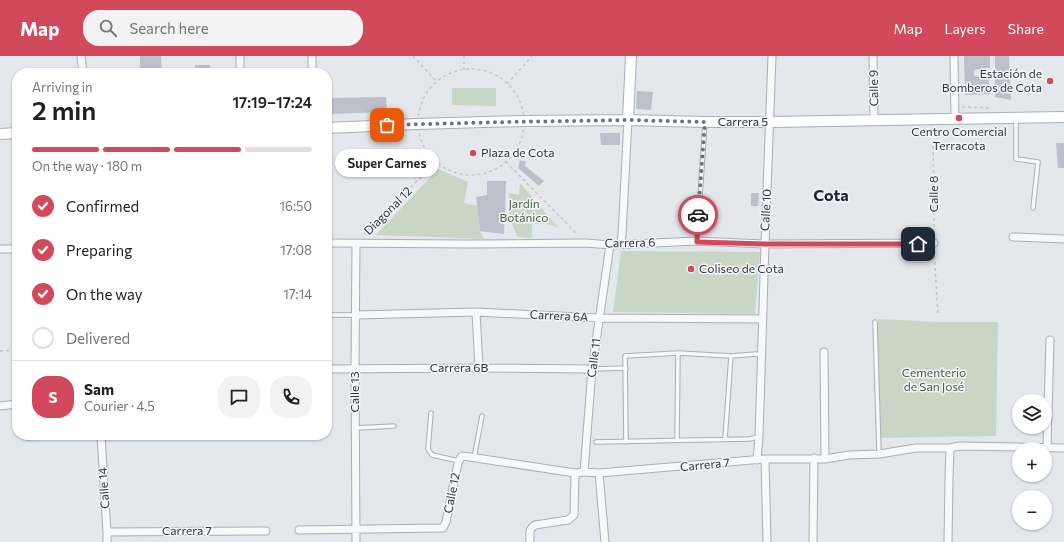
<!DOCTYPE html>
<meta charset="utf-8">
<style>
:root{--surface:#fff;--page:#f2f2f2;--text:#202124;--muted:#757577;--line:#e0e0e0;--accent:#d1495b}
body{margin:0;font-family:Commissioner,sans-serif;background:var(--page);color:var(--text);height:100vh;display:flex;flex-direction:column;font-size:15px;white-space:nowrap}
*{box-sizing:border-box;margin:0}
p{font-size:13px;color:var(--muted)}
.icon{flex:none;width:22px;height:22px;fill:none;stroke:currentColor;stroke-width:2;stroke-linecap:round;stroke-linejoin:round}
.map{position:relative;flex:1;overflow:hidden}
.side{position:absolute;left:12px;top:12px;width:320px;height:372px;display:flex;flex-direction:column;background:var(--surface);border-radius:16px;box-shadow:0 1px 3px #0004}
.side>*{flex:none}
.fabs{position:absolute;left:1012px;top:338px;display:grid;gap:8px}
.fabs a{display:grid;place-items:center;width:40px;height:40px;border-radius:50%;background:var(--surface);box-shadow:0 1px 3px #0004;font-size:20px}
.pin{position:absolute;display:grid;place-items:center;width:34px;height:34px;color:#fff;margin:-17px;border-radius:8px;box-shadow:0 2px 6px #0006}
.courier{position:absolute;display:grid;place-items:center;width:40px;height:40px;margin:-20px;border:3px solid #d1495b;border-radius:50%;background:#fff;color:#222;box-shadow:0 1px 5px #0007}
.bubble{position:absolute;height:28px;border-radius:14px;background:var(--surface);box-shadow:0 1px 3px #0004;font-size:13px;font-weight:600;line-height:28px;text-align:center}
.summary em{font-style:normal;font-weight:600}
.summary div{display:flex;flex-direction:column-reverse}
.summary{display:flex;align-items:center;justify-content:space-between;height:68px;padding:0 20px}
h1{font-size:26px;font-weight:600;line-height:30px}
.bar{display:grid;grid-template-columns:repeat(4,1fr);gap:6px 4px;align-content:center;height:48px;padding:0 20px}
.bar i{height:5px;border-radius:3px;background:var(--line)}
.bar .on{background:var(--accent)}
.bar p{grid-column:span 4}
.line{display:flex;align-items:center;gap:10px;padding:0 20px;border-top:1px solid var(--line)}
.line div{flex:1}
.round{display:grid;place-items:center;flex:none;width:42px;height:42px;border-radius:16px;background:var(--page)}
ol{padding:0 20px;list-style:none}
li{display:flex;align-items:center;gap:12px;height:44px}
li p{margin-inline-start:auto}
li .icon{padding:4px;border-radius:50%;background:var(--accent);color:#fff;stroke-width:4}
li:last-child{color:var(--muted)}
li i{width:22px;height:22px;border:2px solid var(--line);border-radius:50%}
header{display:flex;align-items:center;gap:24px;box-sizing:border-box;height:56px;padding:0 20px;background:var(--accent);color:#fff}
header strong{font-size:19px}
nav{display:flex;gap:22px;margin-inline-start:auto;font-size:14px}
.search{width:280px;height:36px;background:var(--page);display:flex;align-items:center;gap:10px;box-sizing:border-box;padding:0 14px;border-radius:16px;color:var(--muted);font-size:15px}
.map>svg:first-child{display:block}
.green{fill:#c9d6c5}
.building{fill:#bbc0ca}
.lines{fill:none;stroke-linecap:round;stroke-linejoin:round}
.lane-casing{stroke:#a9aeb7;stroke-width:5.5}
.street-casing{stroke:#a9aeb7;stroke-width:9}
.secondary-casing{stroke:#a9aeb7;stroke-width:12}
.path{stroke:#c2c5cb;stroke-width:1.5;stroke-dasharray:3 3;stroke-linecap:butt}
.lane{stroke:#f7f8fa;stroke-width:3.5}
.street{stroke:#f7f8fa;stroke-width:7}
.secondary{stroke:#fff;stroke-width:10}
.done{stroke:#6c737f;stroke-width:4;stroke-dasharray:0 7.2}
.route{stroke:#d1495b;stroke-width:5}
.poi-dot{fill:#d1495b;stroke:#f4f6f9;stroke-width:1.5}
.labels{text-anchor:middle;stroke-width:3;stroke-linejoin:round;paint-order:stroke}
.poi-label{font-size:12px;fill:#2b3445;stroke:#f4f6f9;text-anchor:start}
.street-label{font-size:12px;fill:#2b3445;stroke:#f4f6f9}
.park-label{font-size:12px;fill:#3f6138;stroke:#f4f6f9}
.district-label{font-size:16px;font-weight:bold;fill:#1d2536;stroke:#f4f6f9}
</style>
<header>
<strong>Map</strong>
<div class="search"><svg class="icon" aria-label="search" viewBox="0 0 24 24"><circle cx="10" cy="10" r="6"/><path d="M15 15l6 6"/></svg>Search here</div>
<nav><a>Map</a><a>Layers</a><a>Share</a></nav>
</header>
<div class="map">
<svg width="1064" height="486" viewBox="0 0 1064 486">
<rect width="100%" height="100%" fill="#e4e7ec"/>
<path class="green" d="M452,32H496V50L452,49Z
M438,113L468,126L464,147L477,150L480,175L484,183L376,179Z
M520,127L558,171L546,168H532V182L518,181L510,164L509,137L519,139Z
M621,195L760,196L755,258L613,256Z
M878,263L938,266H998L996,380L876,382Z"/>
<path class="building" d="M140,0H161L162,17H140Z
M964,0H990V12L974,14V20L988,21L991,38L965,39Z
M995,0H1009L1011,44L995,41Z
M195,9H210L211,17H195Z
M637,35L653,36L651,54L636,53Z
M386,41L387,56L327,58V42Z
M600,77H620V89H601Z
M1056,87H1064V112H1058Z
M520,104L526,106L525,110L544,125L539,130L518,112Z
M487,125H506L504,178L480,175L476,141L487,139Z
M751,137H759L758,150H751Z
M25,379H63V380L26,385Z"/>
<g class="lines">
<defs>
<path id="lane" d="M1016,63V103L1038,106L1033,152
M697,185L705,67
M327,259H356
M875,266L879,398
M592,313L626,312
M431,357L428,393L432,399L459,405
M356,372L394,370
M725,383L731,300
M677,384L678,297
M596,386L749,383L759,381
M626,386L625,300L678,297L731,300L756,298L761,299
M474,402L482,360"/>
<path id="street" d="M81,0L83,17
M240,0V17
M312,0V17
M873,0L874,64
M954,0L955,62
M1013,181L1064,183
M327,187L469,188L586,187L610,189L697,185L765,188L934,187
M356,187L355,312L356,486
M620,188L622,179L628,64
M0,193H17
M476,256L479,312
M356,259L476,256L599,262L763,263
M824,296L825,403
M327,313L479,312L592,313
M0,350L17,348
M101,379L107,476V486
M1047,391L1050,284
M765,403L767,486
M757,404L759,381L765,188L772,0
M584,416L592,313L610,189
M599,417L605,486
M299,474L443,472L446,466L458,407L461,401L463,400L575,417L584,416L599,417L765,403H825L849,399L879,398L916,392H950L959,390L1064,392
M107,476L266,475
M530,486C530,479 528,473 535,469L568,464L574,459L575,417
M813,486L814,402
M948,486L949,423L950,392"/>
<path id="secondary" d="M628,64L631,0
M327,72L417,68L523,65L628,64L705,66H770L1064,61
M0,78L17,77"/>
</defs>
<use href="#lane" class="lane-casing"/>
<use href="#street" class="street-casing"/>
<use href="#secondary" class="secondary-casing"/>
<path class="path" d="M413,0L436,25
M418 66a53 53 0 1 1 106 0a53 53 0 1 1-106 0Z
M464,14V0
M507,28L532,0
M962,51L992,52
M933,72L934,179
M506,106L577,178
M364,178L436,106
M934,194L938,260
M0,295L17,294"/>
<use href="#lane" class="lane"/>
<use href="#street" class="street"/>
<use href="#secondary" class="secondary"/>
</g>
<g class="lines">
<path class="done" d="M387,69L508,66L628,64L705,66L698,159"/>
<path class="route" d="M698,159L697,186L765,188H918"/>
</g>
<g class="poi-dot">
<circle cx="1050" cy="25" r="4"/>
<circle cx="959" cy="62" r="4"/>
<circle cx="473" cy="97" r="4"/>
<circle cx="691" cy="213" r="4"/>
</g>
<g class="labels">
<g class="poi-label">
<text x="1042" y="22" text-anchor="end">Estación de<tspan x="1042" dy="14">Bomberos de Cota</tspan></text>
<text x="959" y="80" text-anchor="middle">Centro Comercial<tspan x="959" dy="14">Terracota</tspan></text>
<text x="481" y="101">Plaza de Cota</text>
<text x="699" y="217">Coliseo de Cota</text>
</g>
<g class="street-label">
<text transform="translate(874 32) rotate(-91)" y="4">Calle 9</text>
<text x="743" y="70">Carrera 5</text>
<text transform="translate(934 138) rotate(-90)" y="4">Calle 8</text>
<text transform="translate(766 154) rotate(-87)" y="4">Calle 10</text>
<text transform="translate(388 155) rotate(-45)" y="4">Diagonal 12</text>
<text transform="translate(630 187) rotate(-1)" y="4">Carrera 6</text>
<text transform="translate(559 260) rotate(3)" y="4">Carrera 6A</text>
<text transform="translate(594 302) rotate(-83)" y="4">Calle 11</text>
<text x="459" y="316">Carrera 6B</text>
<text transform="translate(355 336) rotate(-90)" y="4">Calle 13</text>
<text transform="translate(705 409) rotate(-5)" y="4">Carrera 7</text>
<text transform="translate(104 432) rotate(-94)" y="4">Calle 14</text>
<text transform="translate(452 437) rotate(-79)" y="4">Calle 12</text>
<text x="187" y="479">Carrera 7</text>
</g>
<g class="park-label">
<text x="524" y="152">Jardín<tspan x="524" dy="14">Botánico</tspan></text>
<text x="934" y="321">Cementerio<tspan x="934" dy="14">de San José</tspan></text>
</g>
<g class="district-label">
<text x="831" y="145">Cota</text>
</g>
</g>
</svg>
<div class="fabs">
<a><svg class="icon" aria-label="layers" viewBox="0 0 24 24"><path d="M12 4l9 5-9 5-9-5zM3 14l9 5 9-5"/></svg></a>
<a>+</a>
<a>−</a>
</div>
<div class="pin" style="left:387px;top:69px;background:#ea580c"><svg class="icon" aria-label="bag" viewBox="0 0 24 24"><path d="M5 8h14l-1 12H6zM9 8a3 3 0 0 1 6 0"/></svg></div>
<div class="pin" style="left:918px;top:188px;background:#1f2937"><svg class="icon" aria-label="home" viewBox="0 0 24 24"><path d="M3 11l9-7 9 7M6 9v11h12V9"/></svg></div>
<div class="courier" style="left:698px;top:159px"><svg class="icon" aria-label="car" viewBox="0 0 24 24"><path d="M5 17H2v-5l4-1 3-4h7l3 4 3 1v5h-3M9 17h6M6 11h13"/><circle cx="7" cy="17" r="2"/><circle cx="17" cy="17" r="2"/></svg></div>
<div class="bubble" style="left:335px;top:93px;width:104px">Super Carnes</div>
<section class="side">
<div class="summary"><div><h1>2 min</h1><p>Arriving in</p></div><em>17:19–17:24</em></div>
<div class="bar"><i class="on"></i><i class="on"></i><i class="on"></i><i></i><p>On the way · 180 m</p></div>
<ol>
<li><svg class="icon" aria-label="check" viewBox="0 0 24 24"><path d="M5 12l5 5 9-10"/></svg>Confirmed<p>16:50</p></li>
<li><svg class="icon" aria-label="check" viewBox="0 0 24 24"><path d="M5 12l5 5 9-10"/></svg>Preparing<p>17:08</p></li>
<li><svg class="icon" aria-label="check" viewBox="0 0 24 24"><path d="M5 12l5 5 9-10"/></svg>On the way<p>17:14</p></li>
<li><i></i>Delivered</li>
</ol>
<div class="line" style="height:72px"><b class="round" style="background:var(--accent);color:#fff">S</b><div><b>Sam</b><p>Courier · 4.5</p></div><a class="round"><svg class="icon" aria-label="chat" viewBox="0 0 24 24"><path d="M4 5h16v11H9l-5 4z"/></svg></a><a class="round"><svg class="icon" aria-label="phone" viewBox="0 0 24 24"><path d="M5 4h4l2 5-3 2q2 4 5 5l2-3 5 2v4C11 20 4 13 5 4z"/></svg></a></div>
</section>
</div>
